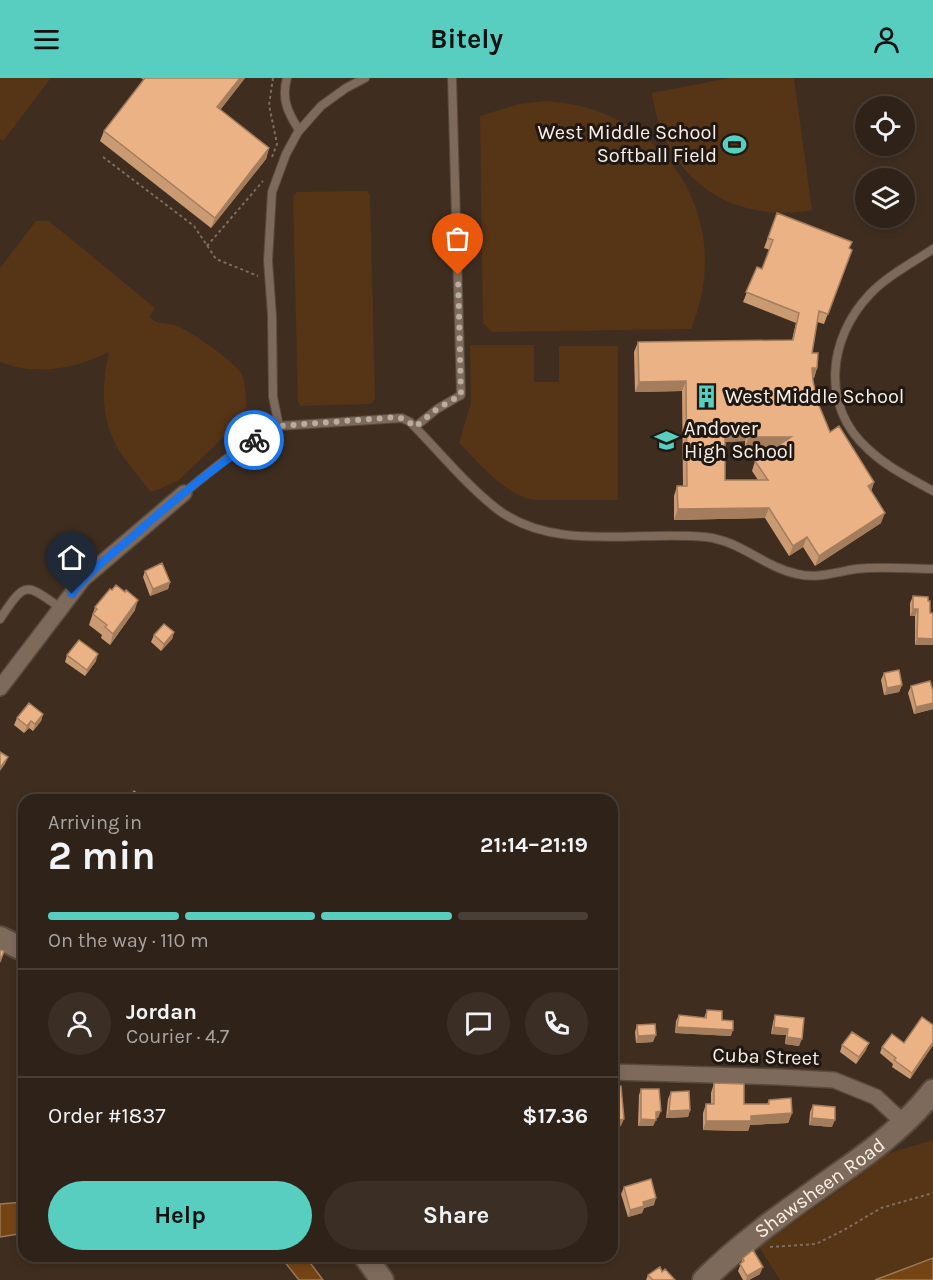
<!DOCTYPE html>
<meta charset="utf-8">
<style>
:root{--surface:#2f2218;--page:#3b2f25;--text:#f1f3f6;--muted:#a7a4a2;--line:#4a3f37;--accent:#58cec0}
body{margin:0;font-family:Karla,sans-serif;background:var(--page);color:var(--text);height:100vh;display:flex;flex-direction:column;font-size:22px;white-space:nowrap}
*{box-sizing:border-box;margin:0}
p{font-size:20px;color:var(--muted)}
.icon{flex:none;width:33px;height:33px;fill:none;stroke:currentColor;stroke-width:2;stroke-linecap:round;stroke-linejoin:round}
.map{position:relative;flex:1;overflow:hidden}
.details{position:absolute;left:18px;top:716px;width:600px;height:468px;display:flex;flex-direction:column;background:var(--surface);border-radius:18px;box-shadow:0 3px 9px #0003,0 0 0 2px var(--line)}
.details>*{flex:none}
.controls{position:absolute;left:855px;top:18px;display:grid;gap:12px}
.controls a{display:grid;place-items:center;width:60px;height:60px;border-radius:50%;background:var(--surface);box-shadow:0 3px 9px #0003,0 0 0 2px var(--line);font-size:30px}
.pin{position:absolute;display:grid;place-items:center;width:51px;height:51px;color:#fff;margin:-62px -26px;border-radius:50% 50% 50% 0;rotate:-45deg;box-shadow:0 0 6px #0007}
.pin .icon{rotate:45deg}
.courier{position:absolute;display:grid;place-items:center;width:60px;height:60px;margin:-30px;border:4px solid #1a73e8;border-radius:50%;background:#fff;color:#222;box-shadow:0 2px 8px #0007}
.head em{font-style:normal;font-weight:700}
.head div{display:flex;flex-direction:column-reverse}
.head{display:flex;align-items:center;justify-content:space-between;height:102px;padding:0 30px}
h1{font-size:39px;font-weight:700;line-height:45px}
.bar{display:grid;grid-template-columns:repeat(4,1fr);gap:9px 6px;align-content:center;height:72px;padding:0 30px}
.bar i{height:8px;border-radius:4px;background:var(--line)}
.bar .on{background:var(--accent)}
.bar p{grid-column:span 4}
.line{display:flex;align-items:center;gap:15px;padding:0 30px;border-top:2px solid var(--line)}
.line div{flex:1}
.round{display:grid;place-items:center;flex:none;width:63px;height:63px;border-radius:32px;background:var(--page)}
.action{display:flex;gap:12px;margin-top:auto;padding:12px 30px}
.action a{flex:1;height:69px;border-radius:36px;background:var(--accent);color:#111;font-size:24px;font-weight:700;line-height:69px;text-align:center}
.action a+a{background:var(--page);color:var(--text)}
header{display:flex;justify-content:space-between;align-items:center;height:78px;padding:0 30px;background:var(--accent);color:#111;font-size:27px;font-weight:700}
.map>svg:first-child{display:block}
.green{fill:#563416}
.water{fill:#744415;stroke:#9c7854;stroke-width:1.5}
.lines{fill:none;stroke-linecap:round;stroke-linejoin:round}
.lane-casing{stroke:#584a3e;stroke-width:10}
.street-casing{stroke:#584a3e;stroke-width:18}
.secondary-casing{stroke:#584a3e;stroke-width:26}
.path{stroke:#7d6e62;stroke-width:2;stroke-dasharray:3 3;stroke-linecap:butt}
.lane{stroke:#7d6a5b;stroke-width:8}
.street{stroke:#7d6a5b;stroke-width:15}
.secondary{stroke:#7d6a5b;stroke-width:22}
.wall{fill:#ca9a72;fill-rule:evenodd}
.shaded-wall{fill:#a47d5d}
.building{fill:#ebb385;stroke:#a47d5d;stroke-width:1.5;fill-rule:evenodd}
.done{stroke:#b9aca1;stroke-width:6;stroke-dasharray:0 10.8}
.route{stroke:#1a73e8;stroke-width:8}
.labels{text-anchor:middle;stroke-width:6;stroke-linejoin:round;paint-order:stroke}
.poi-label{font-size:20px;fill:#fbf0e7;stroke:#201812;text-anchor:start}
.street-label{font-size:20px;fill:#fbf0e7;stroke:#201812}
</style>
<header><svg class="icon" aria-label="menu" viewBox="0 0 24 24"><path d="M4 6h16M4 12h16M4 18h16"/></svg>Bitely<svg class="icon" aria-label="person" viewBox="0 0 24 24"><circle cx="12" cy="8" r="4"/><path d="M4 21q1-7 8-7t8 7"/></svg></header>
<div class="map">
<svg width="933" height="1202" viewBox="0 0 933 1202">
<rect width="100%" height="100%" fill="#3f2e20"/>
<path class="green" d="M0,0H51L3,63L0,61Z
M730,0H794L812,132C730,147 663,98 652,15Z
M546,23C665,30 737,140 691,251L492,254L483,245L480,38L519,26Z
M367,113L370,117L375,321L371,326L301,328L298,324L293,119L297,114Z
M36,143H49L155,230L149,239C159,248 164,244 175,247C189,252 236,284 242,297C246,305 245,320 247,329L229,354L178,403C167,406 161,412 151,414C142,403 133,392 125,381C101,349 100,312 109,274C75,291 37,298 0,284V190Z
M470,267H534V304H559V268H618V422H535C504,417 480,386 459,365L471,325Z
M933,1062V1189L886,1202H780L759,1169L865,1094L886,1076Z"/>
<path class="water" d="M24,1124V1155L0,1159V1126Z
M278,1178H305L323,1202H299L284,1183Z
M933,1180V1202H875Z"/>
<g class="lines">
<defs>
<path id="lane" d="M287,0C281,21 288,35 299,52
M365,0L346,10L321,28L298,54L286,76L272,114L268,183L272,237L273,319L279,348L402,340L410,344C439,373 465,406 497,431C555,475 639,452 706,459C741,463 764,489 797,496C817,501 836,494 856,491C881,488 908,491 933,491
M933,171C912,185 887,198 870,216C828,260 820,328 868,371C887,389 910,400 933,413
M415,349L437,331L461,317L452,0
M184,415C214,390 244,365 279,348
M0,541C26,502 25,505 62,531"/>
<path id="street" d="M0,610L83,501L184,415
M612,994L779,999L834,1002L876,1019L904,1045"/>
<g id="secondary">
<path d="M0,860L24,872"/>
<path d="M365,1178L382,1202"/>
<path id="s1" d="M704,1202C743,1163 788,1132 833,1100C869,1075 906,1048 933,1013"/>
</g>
</defs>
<use href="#lane" class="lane-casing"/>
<use href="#street" class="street-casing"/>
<use href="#secondary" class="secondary-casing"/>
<path class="path" d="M103,79L194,148L216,181L258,198
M272,79L277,66L269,27L273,0
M207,168L263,103
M770,1169L816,1166L844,1152L881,1130L933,1115"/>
<use href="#lane" class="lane"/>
<use href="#street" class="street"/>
<use href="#secondary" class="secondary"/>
</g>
<path class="wall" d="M141,0H245L220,32L269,70L266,81L211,150L100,63L104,53L144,2Z
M777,135L852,172L824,246L817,244L812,275L817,290L814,300H812L818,325L830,354L874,404L871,413L881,445L815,488L803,469L789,478L765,440L674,442V418L677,408H683L682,313L635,314L634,274L638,264L792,262L796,245L743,224L757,189L762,191L770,172L764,170ZM745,363V369H776L755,383L752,393L758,402H725V364Z
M145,493L170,504L168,511L150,518L143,499Z
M913,518L928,523L930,535H933V567H915V538H910V525Z
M95,529L135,532L110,567L101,560L102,557L89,547Z
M174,554L172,561L161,573L151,564L154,557Z
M67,577L96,583L85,598L65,584Z
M884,595L902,607L899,614L884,617L881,602Z
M911,608L933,613V631L914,636L908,615Z
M43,636L41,643L33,653L29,650L24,655L14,647L17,640Z
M24,913V923L21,921Z
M707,932L722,942L731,958L675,955L676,943L679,937L704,940Z
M775,937L804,940L799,968L785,966L786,957L771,956L773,944Z
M637,947L653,964L636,965L635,954Z
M933,947V967L910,1001L892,989L893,986L880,975L882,969L904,965Z
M842,967L866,972L856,986L840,974Z
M714,1005L744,1026H767L769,1022L792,1035L788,1045L750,1047L748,1053L703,1052V1035L706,1026H711V1015Z
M641,1011L658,1040H656L653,1048H638L639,1017Z
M671,1014L690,1032L688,1039L666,1040L668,1021Z
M813,1027L832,1049L809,1047L810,1034Z
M624,1109L654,1127L644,1130L642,1135L628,1139L621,1116Z
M743,1180L760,1196L749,1202H743L738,1193Z
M662,1194L675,1202H646L648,1197Z"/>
<path class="shaded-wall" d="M240,0H245L214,40L217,29Z
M269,70L266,81L211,150L215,140Z
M812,290H817L814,300H808Z
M686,303L682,313L635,314L639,304Z
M749,353L745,363L721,364L725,354Z
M749,359H791L787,369H745Z
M874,404L871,414L868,408Z
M769,430L765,440L674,442L678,431Z
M885,435L881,445L815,488L819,478Z
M807,459L803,469L789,478L793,468Z
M170,504L168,511L150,518L153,511Z
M138,522L135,532L110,567L113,556Z
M913,531H918L915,538H910Z
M174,554L172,561L161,573L164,566Z
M917,560L933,561V567H915Z
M98,576L96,583L85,598L87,592Z
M902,607L899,614L884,617L887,610Z
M933,625V631L914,636L916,629Z
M43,636L41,643L33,653L35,646Z
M31,643L29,650L24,655L27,648Z
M8,679L5,686L0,693V690Z
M677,949L733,952L731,958L675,955Z
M774,949L788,951L786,957L771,956Z
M656,957L653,964L636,965L638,958Z
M787,959L802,961L799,968L785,966Z
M933,964V967L910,1001L912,995Z
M869,965L866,972L856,986L859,979Z
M690,1032L688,1039L666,1040L669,1033Z
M661,1033L658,1040H653L656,1034Z
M792,1035L788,1045L750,1047L748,1053L703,1052L706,1043L751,1038Z
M812,1040L835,1042L832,1049L809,1047Z
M624,1041L621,1048L612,1050V1044Z
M641,1041L656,1042L653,1048H638Z
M656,1120L654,1127L644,1130L642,1135L628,1139L630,1132L643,1124Z
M763,1189L760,1196L749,1202H746L747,1198Z"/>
<path class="building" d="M145,0H240L217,29L269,70L215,140L104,53Z
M777,135L852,164L849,170L852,172L828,236L819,233L812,275H818L817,290H812L813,303L818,325L830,354L839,348L874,404L868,408L885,435L819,478L807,459L793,468L769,430L678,431L677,408H687L686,303L639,304L638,264L793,262L799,235L746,214L757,189L762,191L773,162L768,160ZM749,353V359H791L755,383L768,402H725V354Z
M162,485L170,504L153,511L145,493Z
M116,507L125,514L126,512L138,522L113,556L105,549L107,547L93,536L97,531L95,529L110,511L112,512Z
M913,518L928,519V523H930V535H933V561L917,560L918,531H913Z
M164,546L174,554L164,566L154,557Z
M79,562L98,576L87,592L67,577Z
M899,592L902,607L887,610L884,595Z
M930,603L933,613V625L916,629L911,608Z
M29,625L43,636L35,646L31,643L27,648L17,640Z
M0,674L8,679L0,690Z
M134,713L146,722H128Z
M0,872L4,873L0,884Z
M707,932L722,933V942L733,943V952L677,949L679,937L706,940Z
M775,937L804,940L802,961L787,959L788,951L774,949Z
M922,939L933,947V964L912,995L894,982L896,980L882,969L892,956L904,965Z
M655,946L656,957L638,958L637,947Z
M852,954L869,965L859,979L842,967Z
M714,1005L744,1006V1026H769V1022L791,1020L792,1035L751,1038V1043H706V1026H714Z
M621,1008L624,1041L612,1044V1009Z
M641,1011H659L661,1033L656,1034V1042L641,1041Z
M689,1013L690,1032L669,1033L671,1014Z
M813,1027L835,1029V1042L812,1040Z
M651,1101L656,1120L643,1124L644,1128L630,1132L624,1109Z
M753,1172L763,1189L747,1198L740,1186L744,1183L743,1180Z
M660,1189L662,1194L665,1191L675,1202H653L648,1197Z"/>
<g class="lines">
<path class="done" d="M254,362L279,348L398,339L406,342L415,349L437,331L461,317L458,197"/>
<path class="route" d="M72,516C89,493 111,477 132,459C171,424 211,392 254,362"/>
</g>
<defs>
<symbol id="stadium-bare" viewBox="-9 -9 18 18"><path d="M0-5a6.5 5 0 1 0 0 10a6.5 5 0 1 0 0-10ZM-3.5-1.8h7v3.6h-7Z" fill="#58cec0" stroke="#201812" stroke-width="2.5" paint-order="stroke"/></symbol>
<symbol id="building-bare" viewBox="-9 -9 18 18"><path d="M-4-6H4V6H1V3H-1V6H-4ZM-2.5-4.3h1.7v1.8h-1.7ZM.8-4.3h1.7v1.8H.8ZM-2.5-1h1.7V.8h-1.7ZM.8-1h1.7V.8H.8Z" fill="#58cec0" stroke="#201812" stroke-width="2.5" paint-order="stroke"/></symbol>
<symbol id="school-bare" viewBox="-9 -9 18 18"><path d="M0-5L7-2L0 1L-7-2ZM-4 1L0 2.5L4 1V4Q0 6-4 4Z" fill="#58cec0" stroke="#201812" stroke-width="2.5" paint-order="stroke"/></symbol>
</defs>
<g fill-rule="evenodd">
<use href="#stadium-bare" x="718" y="50" width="33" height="33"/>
<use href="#building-bare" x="690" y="302" width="33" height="33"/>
<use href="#school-bare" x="650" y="346" width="33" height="33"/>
</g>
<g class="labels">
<g class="poi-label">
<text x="717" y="61" text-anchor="end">West Middle School<tspan x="717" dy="23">Softball Field</tspan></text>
<text x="725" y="325">West Middle School</text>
<text x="684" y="357">Andover<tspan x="684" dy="23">High School</tspan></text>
</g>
<g class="street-label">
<text transform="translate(766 978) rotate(2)" y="7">Cuba Street</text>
<text dy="7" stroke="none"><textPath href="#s1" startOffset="148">Shawsheen Road</textPath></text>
</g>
</g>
</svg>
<div class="controls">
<a><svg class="icon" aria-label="locate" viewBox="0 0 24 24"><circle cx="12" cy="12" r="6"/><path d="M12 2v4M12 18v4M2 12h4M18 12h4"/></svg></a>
<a><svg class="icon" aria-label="layers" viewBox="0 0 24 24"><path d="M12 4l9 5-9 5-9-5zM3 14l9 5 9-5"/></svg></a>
</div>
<div class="pin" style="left:458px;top:197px;background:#ea580c"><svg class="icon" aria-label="bag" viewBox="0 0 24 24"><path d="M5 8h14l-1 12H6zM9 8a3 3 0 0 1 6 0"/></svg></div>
<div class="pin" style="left:72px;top:516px;background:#1f2937"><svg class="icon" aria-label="home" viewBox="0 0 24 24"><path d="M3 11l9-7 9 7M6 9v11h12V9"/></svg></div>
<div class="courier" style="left:254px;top:362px"><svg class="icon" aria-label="bike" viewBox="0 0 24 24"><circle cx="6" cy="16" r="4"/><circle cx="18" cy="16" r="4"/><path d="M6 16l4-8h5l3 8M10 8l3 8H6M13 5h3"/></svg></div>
<section class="details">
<div class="head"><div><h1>2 min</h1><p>Arriving in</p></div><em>21:14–21:19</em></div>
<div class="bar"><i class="on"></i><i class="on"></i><i class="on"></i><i></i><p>On the way · 110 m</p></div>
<div class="line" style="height:108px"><a class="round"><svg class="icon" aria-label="person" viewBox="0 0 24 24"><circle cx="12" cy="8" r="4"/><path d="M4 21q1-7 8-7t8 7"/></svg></a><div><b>Jordan</b><p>Courier · 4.7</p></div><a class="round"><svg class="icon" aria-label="chat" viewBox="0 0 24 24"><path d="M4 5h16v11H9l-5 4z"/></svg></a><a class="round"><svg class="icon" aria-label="phone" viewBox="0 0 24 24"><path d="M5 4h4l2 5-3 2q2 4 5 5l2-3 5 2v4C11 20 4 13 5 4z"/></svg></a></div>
<div class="line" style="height:78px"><div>Order #1837</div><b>$17.36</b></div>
<div class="action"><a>Help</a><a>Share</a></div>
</section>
</div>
